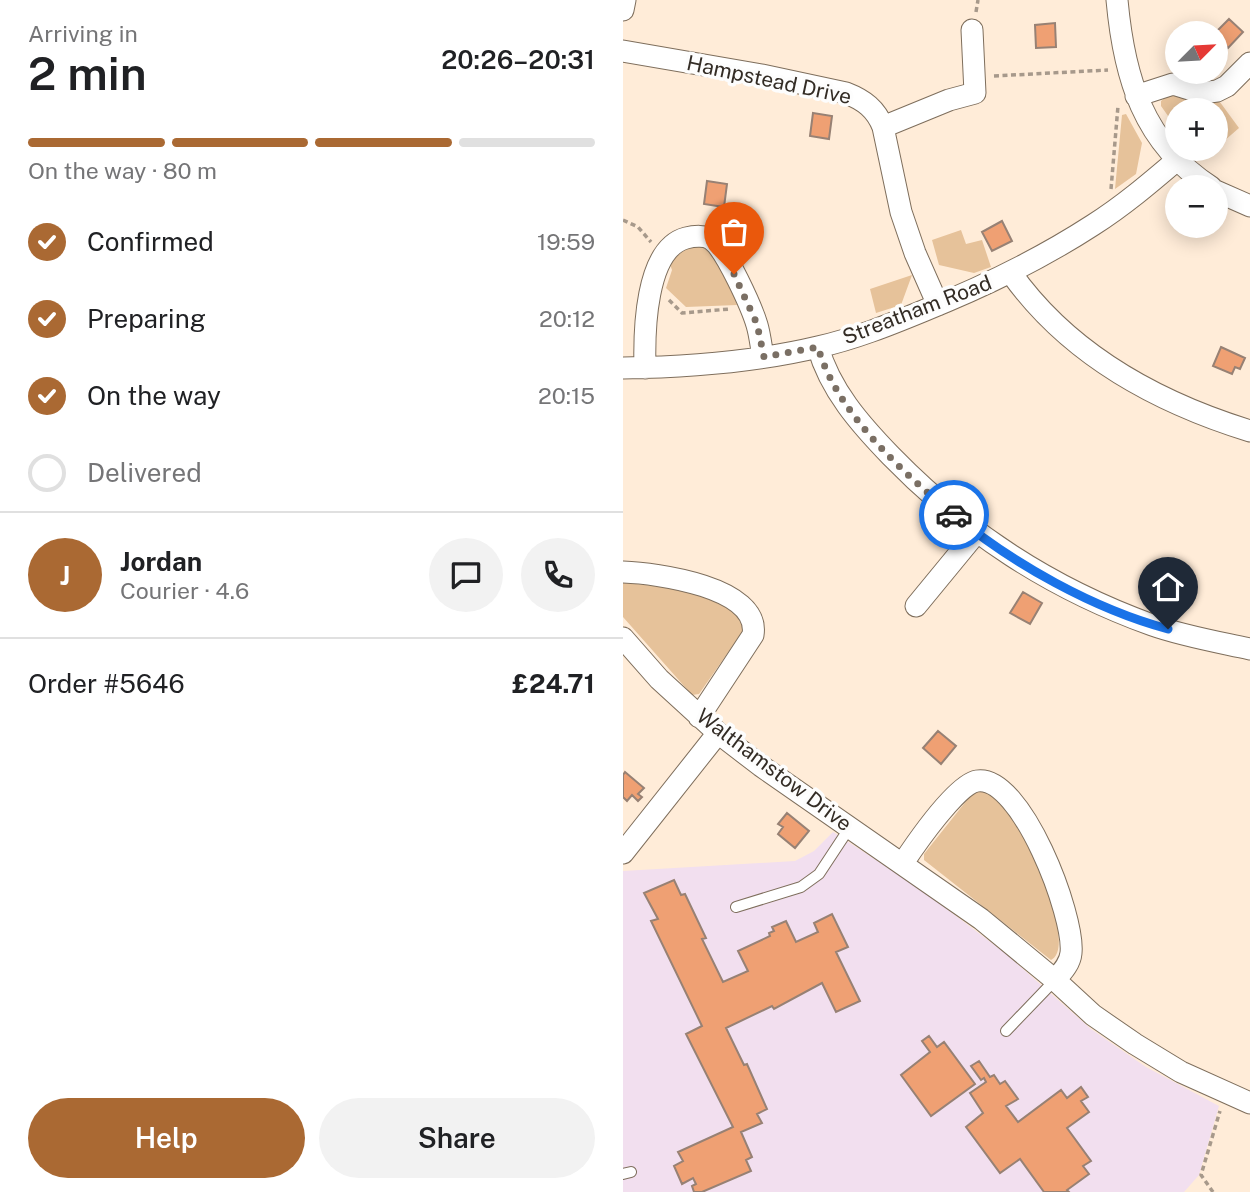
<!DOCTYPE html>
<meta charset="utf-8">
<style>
:root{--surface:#fff;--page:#f2f2f2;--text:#202124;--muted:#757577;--line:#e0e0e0;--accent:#aa6933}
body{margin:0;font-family:"Public Sans",sans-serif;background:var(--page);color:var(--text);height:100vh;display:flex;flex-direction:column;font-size:26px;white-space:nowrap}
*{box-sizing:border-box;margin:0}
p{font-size:23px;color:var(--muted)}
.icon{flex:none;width:38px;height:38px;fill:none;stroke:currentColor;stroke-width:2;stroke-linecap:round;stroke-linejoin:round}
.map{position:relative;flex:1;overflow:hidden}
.panel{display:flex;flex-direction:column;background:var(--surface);width:623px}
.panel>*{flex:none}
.needle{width:46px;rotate:66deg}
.fabs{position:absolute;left:542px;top:21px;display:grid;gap:14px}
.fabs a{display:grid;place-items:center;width:63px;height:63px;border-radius:50%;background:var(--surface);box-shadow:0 4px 18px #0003;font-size:35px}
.pin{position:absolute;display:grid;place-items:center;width:60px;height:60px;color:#fff;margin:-72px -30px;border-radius:50% 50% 50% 0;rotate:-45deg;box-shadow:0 0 7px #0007}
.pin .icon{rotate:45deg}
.courier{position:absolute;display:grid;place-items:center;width:70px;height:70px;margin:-35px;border:5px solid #1a73e8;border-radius:50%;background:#fff;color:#222;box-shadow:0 2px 9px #0007}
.summary em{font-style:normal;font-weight:600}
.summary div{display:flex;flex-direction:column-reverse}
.summary{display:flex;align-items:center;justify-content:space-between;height:119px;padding:0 28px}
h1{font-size:46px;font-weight:600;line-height:52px}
.bar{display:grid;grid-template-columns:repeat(4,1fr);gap:10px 7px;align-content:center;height:84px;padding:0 28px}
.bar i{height:9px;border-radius:5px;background:var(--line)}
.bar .current{background:var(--accent)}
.bar p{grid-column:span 4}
.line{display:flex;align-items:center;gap:18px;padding:0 28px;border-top:2px solid var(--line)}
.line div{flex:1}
.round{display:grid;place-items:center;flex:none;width:74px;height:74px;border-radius:37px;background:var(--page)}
ol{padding:0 28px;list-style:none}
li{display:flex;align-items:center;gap:21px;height:77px}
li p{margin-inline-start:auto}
li .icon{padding:7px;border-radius:50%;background:var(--accent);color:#fff;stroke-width:4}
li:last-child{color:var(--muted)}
li i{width:38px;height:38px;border:4px solid var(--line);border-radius:50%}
.cta{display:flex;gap:14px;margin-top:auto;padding:14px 28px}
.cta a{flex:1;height:80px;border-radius:42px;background:var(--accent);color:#fff;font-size:28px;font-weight:600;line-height:80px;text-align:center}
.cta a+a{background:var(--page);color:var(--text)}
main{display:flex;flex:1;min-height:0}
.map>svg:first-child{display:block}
.education{fill:#f2dfef}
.green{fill:#e6c29a}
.building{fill:#efa073;stroke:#978174;stroke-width:2}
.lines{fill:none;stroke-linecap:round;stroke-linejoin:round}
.lane-casing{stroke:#7e6e5c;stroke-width:12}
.street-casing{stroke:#7e6e5c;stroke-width:23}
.path{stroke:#a7998b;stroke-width:3.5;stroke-dasharray:5 3.5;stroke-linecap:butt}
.lane{stroke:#fff;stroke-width:10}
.street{stroke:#fff;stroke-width:21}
.done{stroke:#7a6f64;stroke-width:7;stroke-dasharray:0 12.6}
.route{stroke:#1a73e8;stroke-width:9}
.labels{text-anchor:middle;stroke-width:7;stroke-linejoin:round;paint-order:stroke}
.street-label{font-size:21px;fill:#332c25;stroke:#fdfdfd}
</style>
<main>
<section class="panel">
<div class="summary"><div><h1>2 min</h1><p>Arriving in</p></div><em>20:26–20:31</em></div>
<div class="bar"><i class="current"></i><i class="current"></i><i class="current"></i><i></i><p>On the way · 80 m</p></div>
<ol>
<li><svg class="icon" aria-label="check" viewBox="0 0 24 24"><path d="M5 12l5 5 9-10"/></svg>Confirmed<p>19:59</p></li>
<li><svg class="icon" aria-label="check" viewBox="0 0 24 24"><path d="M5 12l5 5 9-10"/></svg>Preparing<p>20:12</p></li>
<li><svg class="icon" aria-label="check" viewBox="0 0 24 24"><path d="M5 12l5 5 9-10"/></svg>On the way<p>20:15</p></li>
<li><i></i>Delivered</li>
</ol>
<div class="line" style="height:126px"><b class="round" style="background:var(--accent);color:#fff">J</b><div><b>Jordan</b><p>Courier · 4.6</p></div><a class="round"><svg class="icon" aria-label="chat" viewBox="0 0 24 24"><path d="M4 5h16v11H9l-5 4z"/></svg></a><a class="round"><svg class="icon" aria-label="phone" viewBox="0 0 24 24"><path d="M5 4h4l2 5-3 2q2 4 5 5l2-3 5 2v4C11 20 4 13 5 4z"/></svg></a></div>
<div class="line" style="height:91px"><div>Order #5646</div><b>£24.71</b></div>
<div class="cta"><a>Help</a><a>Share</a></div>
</section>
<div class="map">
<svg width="627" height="1192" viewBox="0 0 627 1192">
<rect width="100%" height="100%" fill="#ffecd8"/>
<path class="education" d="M210,832L296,888L382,953L468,1029L523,1067L596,1106L576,1175L561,1192H0V871L172,861L191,851Z"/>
<path class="green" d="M551,91L594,98L616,128L593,148V110H555V130L538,106V101Z
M503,114L519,143L513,174L492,189L499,115Z
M338,230L343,244L359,240L368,267L351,273L316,265L309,240Z
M61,245L88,248L104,274L114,305L63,307L43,288L49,270L46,262Z
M289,275L278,305L253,313L247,289Z
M0,583C41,586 83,592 117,616L120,631L76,694L69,695L0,617Z
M363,791C381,805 395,827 407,847C417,865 451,949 428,960L301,860V854L348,795L352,792Z"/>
<path class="building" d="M606,19L620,32L605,48L592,33Z
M432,23L433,47L413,48L412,25Z
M190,113L209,116L206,139L187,136Z
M84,181L104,184L101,207L81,204Z
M379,221L389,241L369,251L359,232Z
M598,347L622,358L617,369L612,367L609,374L590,366Z
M400,592L419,603L407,624L387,613Z
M315,731L333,746L318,764L300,748Z
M2,772L21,788L15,794L19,797L15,801L9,795L4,801L0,797V775Z
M164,813L186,831L172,848L155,834L160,827L155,824Z
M51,880L58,895L62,894L83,938L79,939L100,982L125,971L115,951L147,936L146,933L151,931L149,927L163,921L173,942L195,932L191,923L209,914L225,947L213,952L237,1001L213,1012L199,983L151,1009L149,1006L103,1028L121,1065L124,1064L144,1109L134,1114L139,1123L118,1132L129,1157L123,1160L128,1171L79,1192H71L69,1186L73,1184L70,1178L59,1184L51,1166L60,1161L55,1152L110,1127L63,1034L79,1026L28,921L35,919L21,893Z
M306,1036L314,1047L321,1042L352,1084L308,1116L278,1075L307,1052L299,1041Z
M356,1061L367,1077L371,1075L377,1084L382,1081L395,1099L383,1106L395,1122L438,1090L444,1098L458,1087L465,1097L458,1101L466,1112L444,1128L468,1161L460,1166L466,1174L444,1190L446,1192H421L397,1159L377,1173L343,1127L360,1113L347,1093L363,1082L361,1078L358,1080L348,1066Z"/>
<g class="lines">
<defs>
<path id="lane" d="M113,907L178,887L196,874L227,827
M383,1031L432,980
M0,1174L8,1172"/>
<path id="street" d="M494,0C501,77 520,143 588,187
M0,10L2,0
M0,51L139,75L223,93C241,100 253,109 260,127L278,212L292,253L315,305
M513,96L550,84L579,93L594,91L604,86L627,63
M260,127L326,100L352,93L349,30
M593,191L627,206
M388,273C446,355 533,402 627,431
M195,347C207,390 237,424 268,456C343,533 427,588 529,625C560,636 595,642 627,649
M0,368C64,367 132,362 195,347C231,339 266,325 300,311C360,287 416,260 470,225C500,206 527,183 554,160
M22,368C21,333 22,249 63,238C71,236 83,235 89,240C103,250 129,308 134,325C137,335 138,346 140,357
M0,572C33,573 138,587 130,635L76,717
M293,606L353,533
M0,638L36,679L95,733L138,766L358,919L432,980L470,1015L512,1044L558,1072L627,1103
M0,853L95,733
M280,863C292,845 334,784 354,781C398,774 452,916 448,953C447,964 439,972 432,980"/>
</defs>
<use href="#lane" class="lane-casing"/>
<use href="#street" class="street-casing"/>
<path class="path" d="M353,12L355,0
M371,76L485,70
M488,189L495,106
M0,220L15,227L28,242
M46,300L59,313L107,309
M590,1192L578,1175L597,1111"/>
<use href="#lane" class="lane"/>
<use href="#street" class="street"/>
</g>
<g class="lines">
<path class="done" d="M111,274L134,324L141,357L195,347C213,412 280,473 331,515"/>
<path class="route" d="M331,515C390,564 471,609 545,629"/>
</g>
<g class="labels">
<g class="street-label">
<text transform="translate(146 80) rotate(12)" y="7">Hampstead Drive</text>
<text transform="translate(294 310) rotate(-21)" y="7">Streatham Road</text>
<text transform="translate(151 770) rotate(37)" y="7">Walthamstow Drive</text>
</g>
</g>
</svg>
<div class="fabs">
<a><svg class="needle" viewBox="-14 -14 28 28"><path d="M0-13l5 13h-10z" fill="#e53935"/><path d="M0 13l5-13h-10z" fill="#757577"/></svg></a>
<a>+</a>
<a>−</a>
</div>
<div class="pin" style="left:111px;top:274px;background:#ea580c"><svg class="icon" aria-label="bag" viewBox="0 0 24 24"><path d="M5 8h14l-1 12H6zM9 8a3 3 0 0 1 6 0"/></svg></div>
<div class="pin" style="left:545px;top:629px;background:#1f2937"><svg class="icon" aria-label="home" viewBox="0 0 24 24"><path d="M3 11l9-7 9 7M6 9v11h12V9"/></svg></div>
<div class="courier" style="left:331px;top:515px"><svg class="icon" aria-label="car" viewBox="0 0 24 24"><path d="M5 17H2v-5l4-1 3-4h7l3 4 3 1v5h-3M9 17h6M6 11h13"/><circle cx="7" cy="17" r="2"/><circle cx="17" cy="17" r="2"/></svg></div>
</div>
</main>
